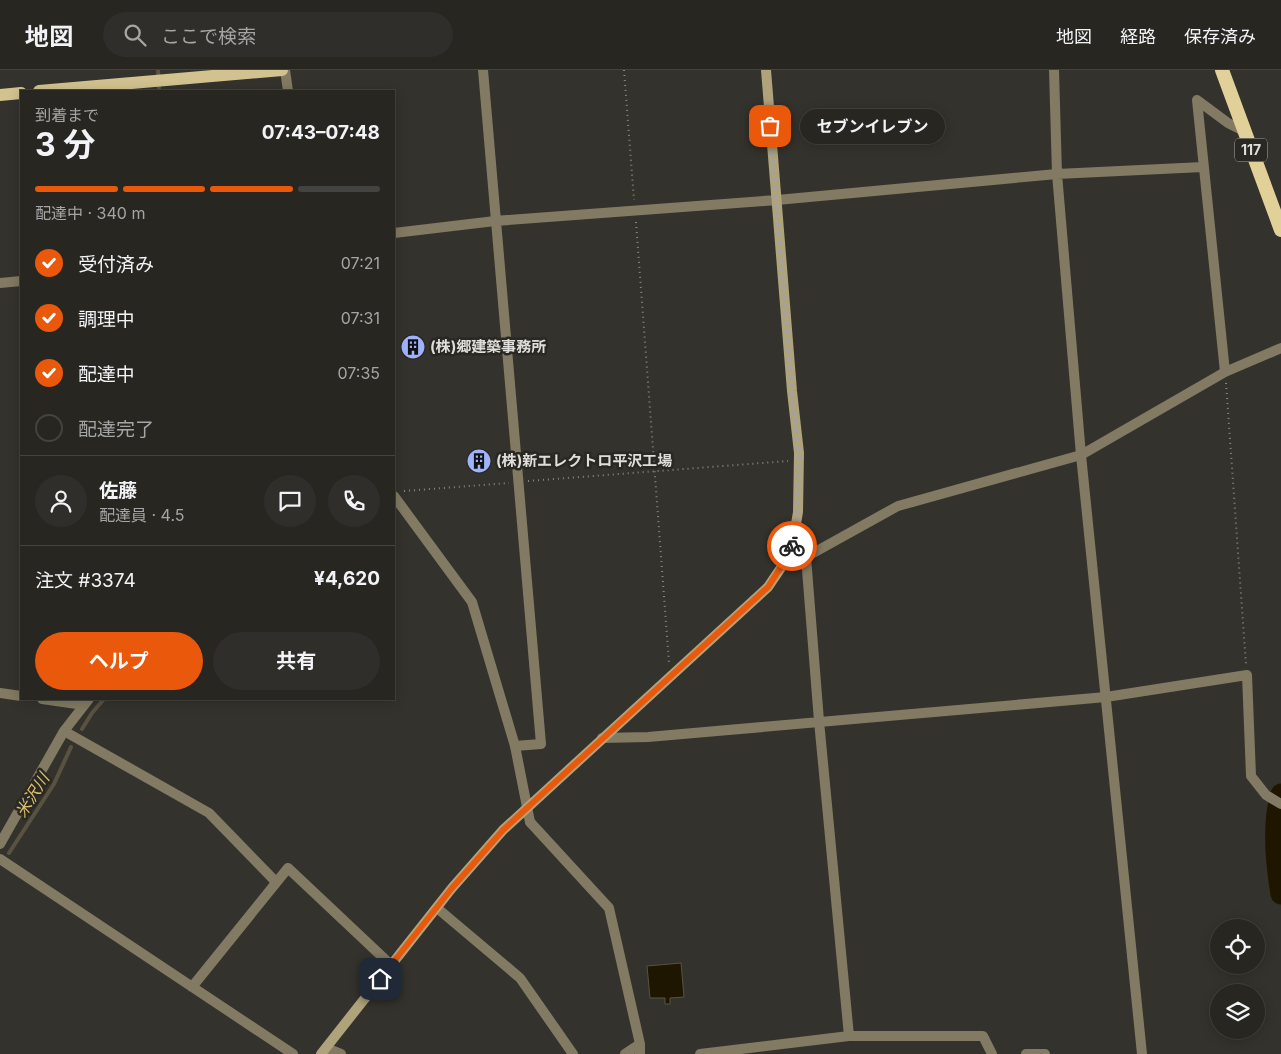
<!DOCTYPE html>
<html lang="ja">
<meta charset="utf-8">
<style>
:root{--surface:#272621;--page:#2f2e2a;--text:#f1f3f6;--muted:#a4a5a5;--line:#43433f;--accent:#ea580c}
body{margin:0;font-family:Inter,"Noto Sans JP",sans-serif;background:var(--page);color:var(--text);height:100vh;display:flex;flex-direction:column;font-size:19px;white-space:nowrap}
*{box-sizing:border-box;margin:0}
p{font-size:16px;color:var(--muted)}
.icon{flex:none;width:28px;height:28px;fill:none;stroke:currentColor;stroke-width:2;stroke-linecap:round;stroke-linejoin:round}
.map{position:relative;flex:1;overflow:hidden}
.sheet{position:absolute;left:20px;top:20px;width:375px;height:610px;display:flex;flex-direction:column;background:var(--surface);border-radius:0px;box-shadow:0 2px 12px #0003,0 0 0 1px var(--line)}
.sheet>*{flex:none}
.controls{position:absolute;left:1210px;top:849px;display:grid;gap:10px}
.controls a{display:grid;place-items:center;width:55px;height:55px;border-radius:50%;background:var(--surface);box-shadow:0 2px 12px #0003,0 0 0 1px var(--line);font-size:25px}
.pin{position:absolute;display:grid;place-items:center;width:42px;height:42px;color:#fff;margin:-21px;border-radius:10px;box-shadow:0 2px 8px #0006}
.courier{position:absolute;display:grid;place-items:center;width:50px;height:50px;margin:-25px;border:4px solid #ea580c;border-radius:50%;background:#fff;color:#222;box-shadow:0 1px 6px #0007}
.bubble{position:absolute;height:35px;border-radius:18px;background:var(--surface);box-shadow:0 2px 12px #0003,0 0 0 1px var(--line);font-size:16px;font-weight:700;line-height:35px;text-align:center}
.overview em{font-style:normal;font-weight:700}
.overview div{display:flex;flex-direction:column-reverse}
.overview{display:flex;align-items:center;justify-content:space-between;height:85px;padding:0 15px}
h1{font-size:32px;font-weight:700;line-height:38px}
.bar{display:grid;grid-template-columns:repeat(4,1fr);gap:8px 5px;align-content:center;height:60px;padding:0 15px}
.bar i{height:6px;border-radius:4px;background:var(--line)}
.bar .active{background:var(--accent)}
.bar p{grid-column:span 4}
.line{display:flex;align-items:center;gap:12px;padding:0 15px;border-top:1px solid var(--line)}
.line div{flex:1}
.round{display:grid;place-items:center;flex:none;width:52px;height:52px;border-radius:26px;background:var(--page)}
ol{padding:0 15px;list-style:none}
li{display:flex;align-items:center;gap:15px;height:55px}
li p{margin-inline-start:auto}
li .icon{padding:5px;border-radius:50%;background:var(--accent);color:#fff;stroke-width:4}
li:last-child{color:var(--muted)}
li i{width:28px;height:28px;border:2px solid var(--line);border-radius:50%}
.action{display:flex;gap:10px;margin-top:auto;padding:10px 15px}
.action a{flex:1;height:58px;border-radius:30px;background:var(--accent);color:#fff;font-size:20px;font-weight:700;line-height:58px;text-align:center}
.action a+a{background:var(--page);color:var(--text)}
header{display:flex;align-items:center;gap:30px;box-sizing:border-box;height:70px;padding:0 25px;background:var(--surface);border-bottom:1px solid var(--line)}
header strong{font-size:24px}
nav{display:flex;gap:28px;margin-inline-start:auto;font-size:18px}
.search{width:350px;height:45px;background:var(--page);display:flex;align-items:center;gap:12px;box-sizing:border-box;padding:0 18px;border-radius:28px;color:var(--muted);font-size:19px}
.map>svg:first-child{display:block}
.water{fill:#1f1600;stroke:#595242}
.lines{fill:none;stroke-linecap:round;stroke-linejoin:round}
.stream{stroke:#595242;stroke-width:4}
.river{stroke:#1f1600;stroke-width:21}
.path{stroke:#888782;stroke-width:2;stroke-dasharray:1 4;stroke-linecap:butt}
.minor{stroke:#827a62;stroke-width:10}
.tertiary{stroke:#827a62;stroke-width:10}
.secondary{stroke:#afa37c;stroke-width:10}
.primary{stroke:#d2c290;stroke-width:12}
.trunk{stroke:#e2d099;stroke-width:14}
.done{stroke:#a3a29e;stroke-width:5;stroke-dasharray:0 9}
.route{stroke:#ea580c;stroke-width:6}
.labels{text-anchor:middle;stroke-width:5;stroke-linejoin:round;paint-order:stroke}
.shield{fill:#2a2823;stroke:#a9a7a4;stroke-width:1}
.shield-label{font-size:14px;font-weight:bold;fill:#dfdedb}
.poi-label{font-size:15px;font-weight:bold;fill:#dfdedb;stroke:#2a2823;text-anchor:start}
.water-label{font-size:16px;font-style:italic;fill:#dcc06a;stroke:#2a2823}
</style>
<header>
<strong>地図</strong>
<div class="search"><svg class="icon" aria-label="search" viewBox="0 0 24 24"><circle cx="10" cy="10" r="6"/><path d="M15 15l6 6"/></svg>ここで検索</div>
<nav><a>地図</a><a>経路</a><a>保存済み</a></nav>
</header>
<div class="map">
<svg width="1281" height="984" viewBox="0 0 1281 984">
<rect width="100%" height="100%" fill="#34322c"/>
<path class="water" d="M681,893L684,927L670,928V934H665V928H650L647,896Z"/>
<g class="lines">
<path class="stream" d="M158,0L159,21
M82,659L92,643L104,629
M9,783L54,714L71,677"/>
<path class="river" d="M1281,724C1272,753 1276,794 1281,824"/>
<path class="path" d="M624,0L634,130
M636,152L669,593
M1226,313L1246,595
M528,411L788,391
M404,421L509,413"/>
<path class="minor" d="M483,0L541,674L515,676
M1054,0L1057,104L1081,385L1142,984
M394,163L495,151L777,130L1057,104L1203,97
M0,213L21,211
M1225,302L1197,30L1228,53L1244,61
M791,483L806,487L898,436L1081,385L1225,302L1281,278
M806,487L819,651L849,966
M0,623L21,626
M42,629L84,635
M64,661L209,743L276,812
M602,668L648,667L1106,627L1247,605L1251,706L1266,725L1281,734
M530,752L609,838L640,974V984
M0,774L64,661L89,629
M0,789L293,984
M437,838L520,908L573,984
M192,917L288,798L391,895
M326,978L341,984
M625,984L640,974
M700,984L849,966H983L992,984
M1026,984H1045"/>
<path class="tertiary" d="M285,0L288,21
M394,426L472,532L515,676L530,752"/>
<path class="secondary" d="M321,984L452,818L503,760L768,517L791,483L798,442L799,383L792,321L766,0"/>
<path class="primary" d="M39,21L282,0
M0,25L21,23"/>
<path class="trunk" d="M1222,0L1281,160"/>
</g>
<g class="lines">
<path class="done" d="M770,56L792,321L799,383L798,442L792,476"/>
<path class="route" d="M380,909L452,818L503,760L768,517L790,483L792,476"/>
</g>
<defs>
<symbol id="building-disc" viewBox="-11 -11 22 22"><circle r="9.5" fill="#9fb3fd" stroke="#2a2823"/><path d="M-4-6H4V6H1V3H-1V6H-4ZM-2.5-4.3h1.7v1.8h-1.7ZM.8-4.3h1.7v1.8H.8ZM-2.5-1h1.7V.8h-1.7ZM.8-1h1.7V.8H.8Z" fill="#111"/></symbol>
</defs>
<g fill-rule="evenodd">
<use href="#building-disc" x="399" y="263" width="28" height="28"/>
<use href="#building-disc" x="465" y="377" width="28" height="28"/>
</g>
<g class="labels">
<rect class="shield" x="1235" y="68.5" width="32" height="23" rx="4"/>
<g class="shield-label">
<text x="1251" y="85">117</text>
</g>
<g class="poi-label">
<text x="430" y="282">(株)郷建築事務所</text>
<text x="496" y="396">(株)新エレクトロ平沢工場</text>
</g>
<g class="water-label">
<text transform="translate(32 725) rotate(-58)" y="6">米沢川</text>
</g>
</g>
</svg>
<div class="controls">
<a><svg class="icon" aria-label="locate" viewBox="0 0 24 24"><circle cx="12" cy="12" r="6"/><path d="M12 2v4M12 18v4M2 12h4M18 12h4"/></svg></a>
<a><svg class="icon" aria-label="layers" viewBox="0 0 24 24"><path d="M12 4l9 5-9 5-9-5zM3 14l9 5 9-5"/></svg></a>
</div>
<div class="pin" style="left:770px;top:56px;background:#ea580c"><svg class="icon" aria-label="bag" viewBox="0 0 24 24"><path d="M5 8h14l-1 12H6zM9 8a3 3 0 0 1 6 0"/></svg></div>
<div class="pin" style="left:380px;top:909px;background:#1f2937"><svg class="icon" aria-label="home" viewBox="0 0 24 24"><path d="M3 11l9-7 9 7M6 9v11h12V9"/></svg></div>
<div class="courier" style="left:792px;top:476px"><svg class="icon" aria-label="bike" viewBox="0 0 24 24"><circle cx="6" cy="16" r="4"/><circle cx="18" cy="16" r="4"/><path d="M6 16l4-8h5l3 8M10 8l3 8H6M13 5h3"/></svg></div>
<div class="bubble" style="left:800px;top:39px;width:145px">セブンイレブン</div>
<section class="sheet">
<div class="overview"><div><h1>3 分</h1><p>到着まで</p></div><em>07:43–07:48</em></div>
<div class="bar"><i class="active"></i><i class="active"></i><i class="active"></i><i></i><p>配達中 · 340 m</p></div>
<ol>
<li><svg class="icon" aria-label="check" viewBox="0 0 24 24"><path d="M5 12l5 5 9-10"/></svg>受付済み<p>07:21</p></li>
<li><svg class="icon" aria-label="check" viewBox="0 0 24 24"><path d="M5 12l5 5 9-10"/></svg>調理中<p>07:31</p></li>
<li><svg class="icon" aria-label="check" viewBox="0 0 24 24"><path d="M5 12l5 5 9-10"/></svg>配達中<p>07:35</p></li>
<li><i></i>配達完了</li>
</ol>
<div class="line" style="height:90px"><a class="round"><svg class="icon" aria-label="person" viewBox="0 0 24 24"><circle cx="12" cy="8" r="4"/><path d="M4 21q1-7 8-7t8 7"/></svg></a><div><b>佐藤</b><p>配達員 · 4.5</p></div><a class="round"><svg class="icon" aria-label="chat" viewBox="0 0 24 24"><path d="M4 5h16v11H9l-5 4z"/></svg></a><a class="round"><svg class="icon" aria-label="phone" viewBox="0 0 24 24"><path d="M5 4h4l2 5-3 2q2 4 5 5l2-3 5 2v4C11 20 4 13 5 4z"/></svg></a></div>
<div class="line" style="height:65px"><div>注文 #3374</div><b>¥4,620</b></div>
<div class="action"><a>ヘルプ</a><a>共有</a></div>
</section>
</div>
